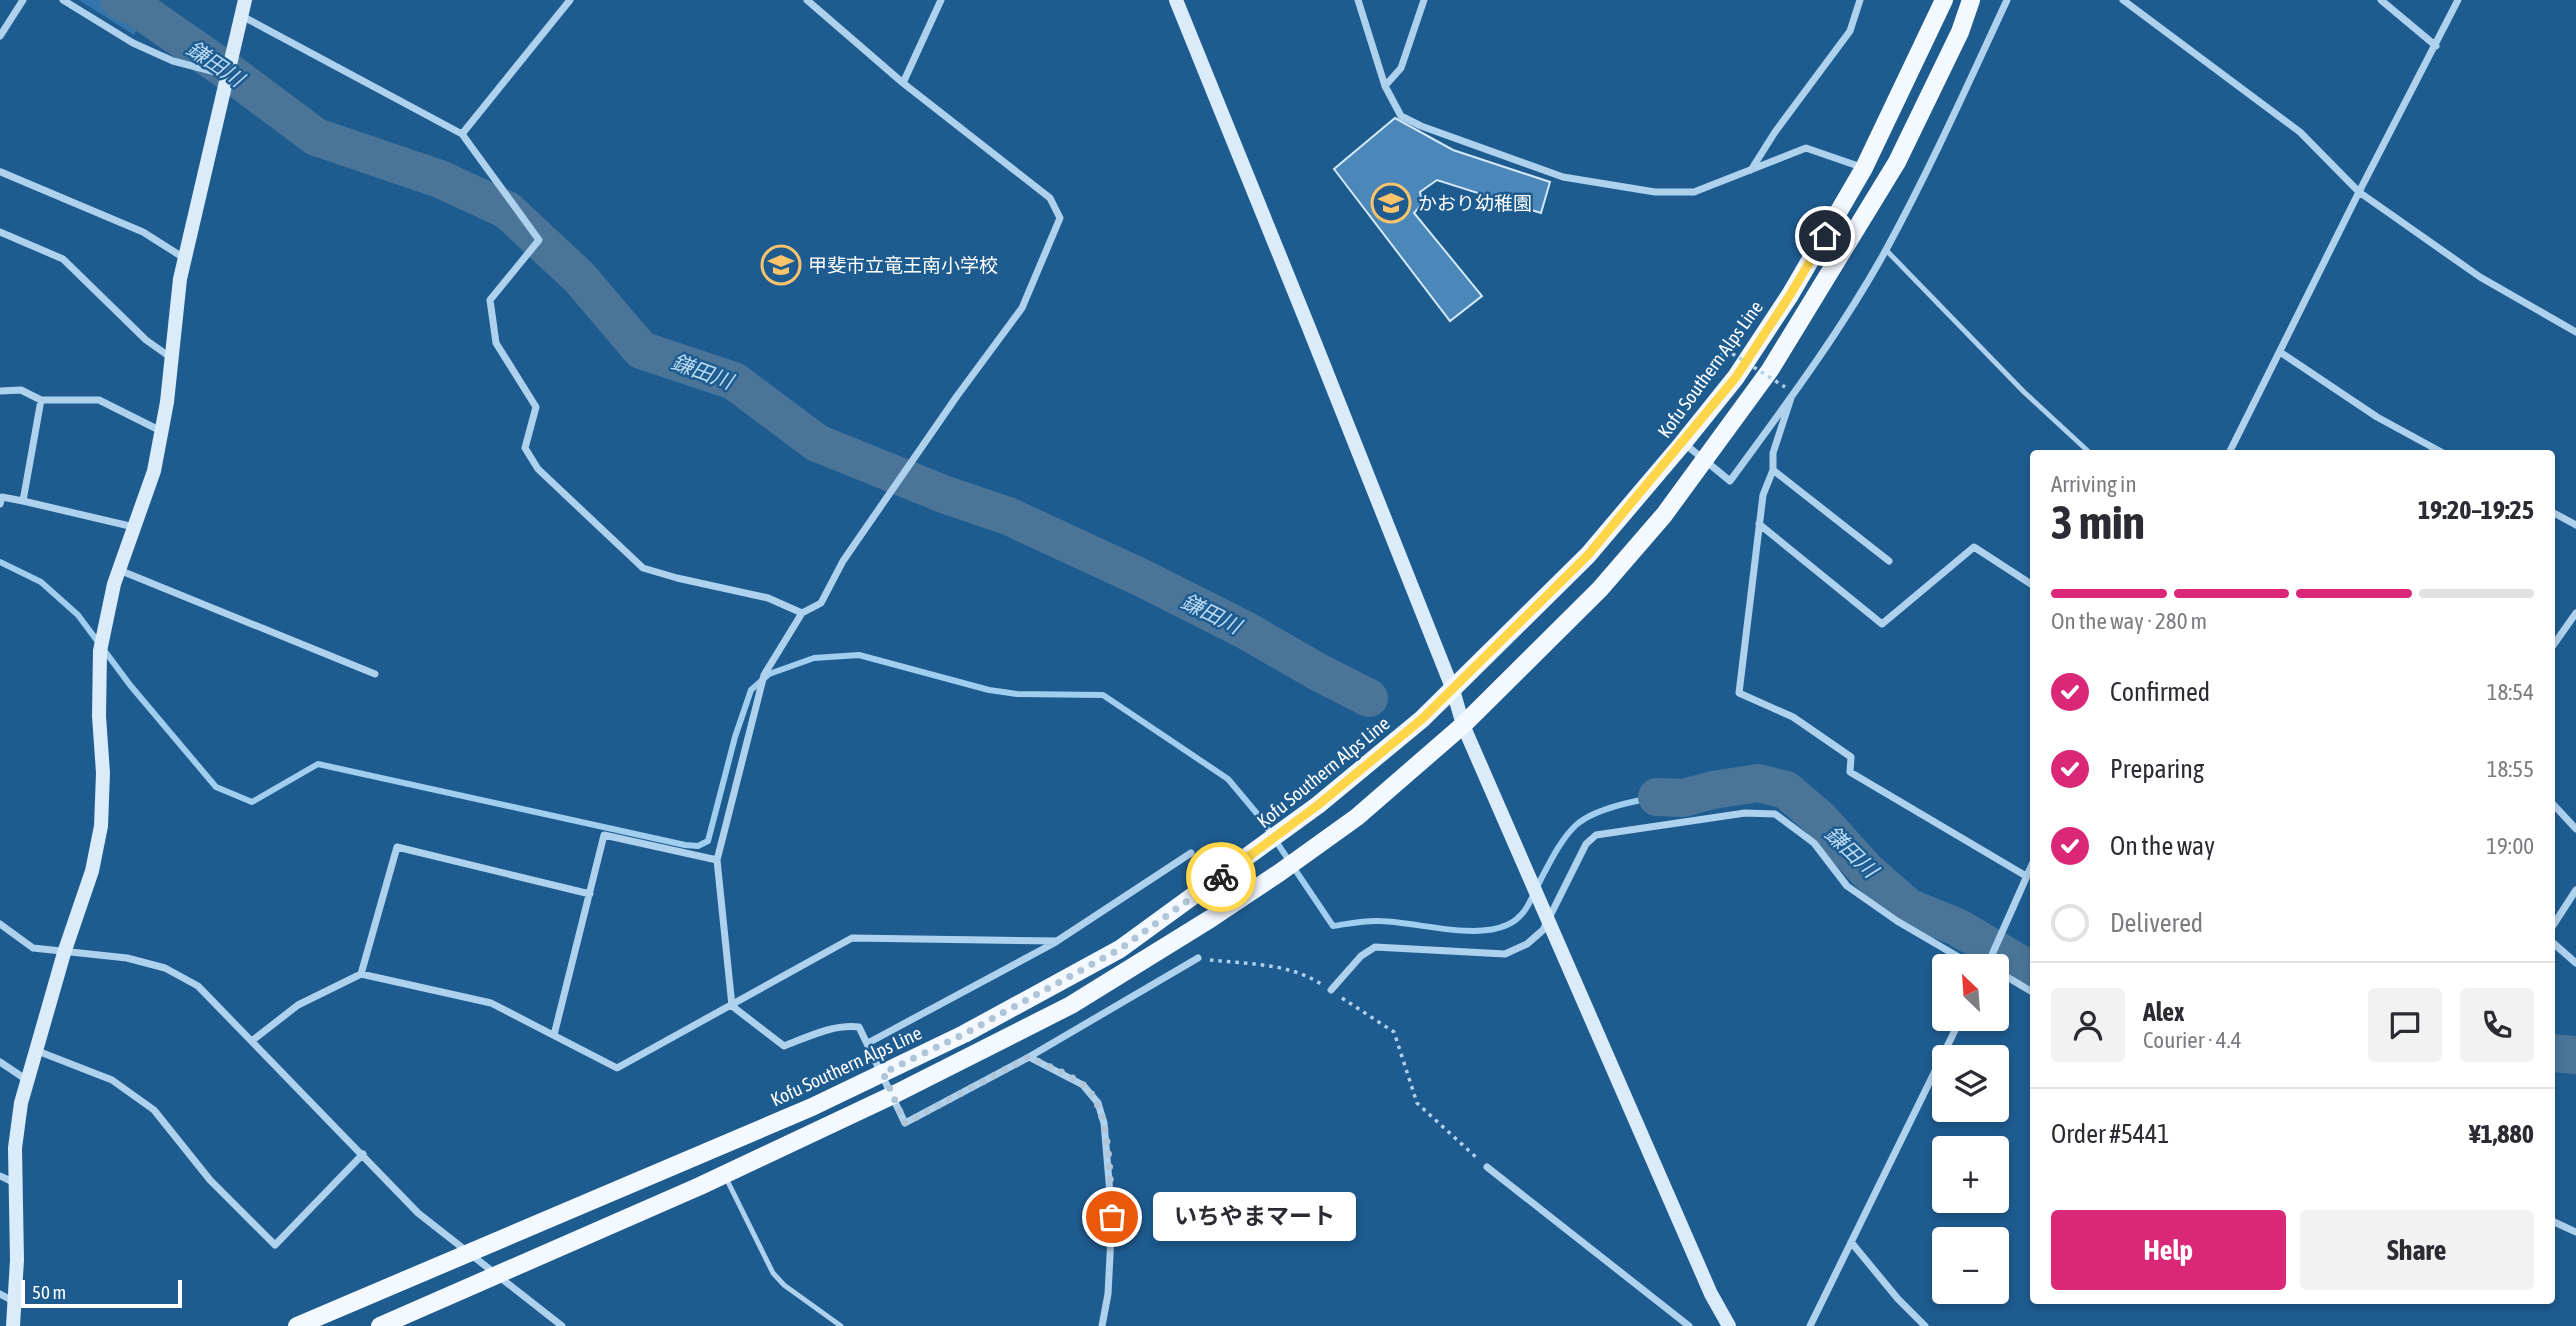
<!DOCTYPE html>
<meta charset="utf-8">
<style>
:root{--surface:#fff;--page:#f2f2f3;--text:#2b2b33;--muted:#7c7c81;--line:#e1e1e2;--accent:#db2777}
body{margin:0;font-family:"Asap Condensed","Noto Sans JP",sans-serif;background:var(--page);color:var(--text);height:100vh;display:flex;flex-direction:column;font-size:26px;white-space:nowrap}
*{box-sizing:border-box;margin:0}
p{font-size:23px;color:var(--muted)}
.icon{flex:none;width:38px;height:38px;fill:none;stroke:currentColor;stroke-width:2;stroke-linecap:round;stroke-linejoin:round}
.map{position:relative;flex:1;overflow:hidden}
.details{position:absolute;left:2030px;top:450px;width:525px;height:854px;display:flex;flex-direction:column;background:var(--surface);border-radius:7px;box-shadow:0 4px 10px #0003}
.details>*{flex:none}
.needle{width:46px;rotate:335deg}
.fabs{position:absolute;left:1932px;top:954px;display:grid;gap:14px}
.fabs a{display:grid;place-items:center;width:77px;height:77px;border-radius:7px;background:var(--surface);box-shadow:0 4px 10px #0003;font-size:35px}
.scale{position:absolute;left:21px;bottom:18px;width:161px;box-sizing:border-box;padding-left:7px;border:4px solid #fff;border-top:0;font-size:19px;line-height:24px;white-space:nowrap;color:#fff;-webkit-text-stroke:5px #1e5c90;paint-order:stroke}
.pin{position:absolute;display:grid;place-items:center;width:60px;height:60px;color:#fff;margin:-30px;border:4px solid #fff;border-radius:50%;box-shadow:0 2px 7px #0007}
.courier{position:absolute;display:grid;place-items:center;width:70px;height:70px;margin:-35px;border:5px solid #ffd54a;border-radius:50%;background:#fff;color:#222;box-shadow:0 2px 9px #0007}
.bubble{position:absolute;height:49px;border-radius:7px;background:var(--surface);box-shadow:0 4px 10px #0003;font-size:23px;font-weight:700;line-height:49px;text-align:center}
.overview em{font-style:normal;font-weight:700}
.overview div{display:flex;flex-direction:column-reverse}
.overview{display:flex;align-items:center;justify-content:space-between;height:119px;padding:0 21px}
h1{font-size:46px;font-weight:700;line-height:52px}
.bar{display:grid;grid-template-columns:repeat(4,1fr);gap:10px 7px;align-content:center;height:84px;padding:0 21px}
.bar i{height:9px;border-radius:5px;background:var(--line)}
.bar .on{background:var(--accent)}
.bar p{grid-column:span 4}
.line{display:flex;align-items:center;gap:18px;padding:0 21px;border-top:2px solid var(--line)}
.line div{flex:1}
.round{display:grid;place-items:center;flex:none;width:74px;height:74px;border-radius:7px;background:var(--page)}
ol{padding:0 21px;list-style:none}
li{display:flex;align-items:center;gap:21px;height:77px}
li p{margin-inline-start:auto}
li .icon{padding:7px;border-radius:50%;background:var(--accent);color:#fff;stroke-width:4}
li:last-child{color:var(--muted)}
li i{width:38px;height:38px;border:4px solid var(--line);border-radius:50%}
.action{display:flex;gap:14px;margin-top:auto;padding:14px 21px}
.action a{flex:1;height:80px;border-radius:7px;background:var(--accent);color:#fff;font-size:28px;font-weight:700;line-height:80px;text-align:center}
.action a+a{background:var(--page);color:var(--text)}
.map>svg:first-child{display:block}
.green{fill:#3276ad}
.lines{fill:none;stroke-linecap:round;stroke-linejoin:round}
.stream{stroke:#a1cdef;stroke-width:6}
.river{stroke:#4a7599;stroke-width:38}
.building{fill:#4b87b8;stroke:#d3e9f9;stroke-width:2}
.path{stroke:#aed1ed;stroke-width:3.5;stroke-dasharray:3.5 5;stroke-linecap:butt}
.lane{stroke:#aed1ed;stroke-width:5}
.street{stroke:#aed1ed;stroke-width:7}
.secondary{stroke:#daebfa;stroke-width:14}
.primary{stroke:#f4f9ff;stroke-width:18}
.path-bridge{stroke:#aed1ed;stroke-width:3.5;stroke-dasharray:3.5 5;stroke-linecap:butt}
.done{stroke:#b0c6d8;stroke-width:7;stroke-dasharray:0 12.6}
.route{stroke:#ffd54a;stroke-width:9}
.labels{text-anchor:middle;stroke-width:5;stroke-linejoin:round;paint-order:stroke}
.poi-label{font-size:19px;fill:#fff;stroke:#1e5c90;text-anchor:start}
.street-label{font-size:19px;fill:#fff;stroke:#1e5c90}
.water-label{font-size:21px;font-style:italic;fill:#badbf4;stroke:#1e5c90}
</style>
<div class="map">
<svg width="2576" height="1326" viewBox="0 0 2576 1326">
<rect width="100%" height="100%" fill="#1e5c90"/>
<path class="green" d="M79,0H153L134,35Z"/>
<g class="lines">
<path class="stream" d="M0,562L41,582L78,615L130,685L216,787L252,802L318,764L685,845L698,846L708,841L735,737L751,690L769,674L814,658L859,655L989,690L1017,694L1103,695L1228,779L1259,816L1333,926C1348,924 1365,920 1380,921C1417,922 1474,940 1507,925C1527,916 1531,898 1541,879C1551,860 1560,841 1575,826C1601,801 1678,794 1713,790"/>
<path class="river" d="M119,0L135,7L233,75L316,137L440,179L507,210L579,277L641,350L734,381L817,443L946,495L1008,516L1142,578L1245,630L1318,672L1369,698
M1657,797L1683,798L1713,790L1758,783L1786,790L1820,819L1866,870L1908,907L1957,927L2034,972
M2552,1053L2576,1055"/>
</g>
<path class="building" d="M1395,118L1453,150L1550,182L1541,213L1437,180L1420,192L1422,204L1414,213L1482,296L1450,321L1334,169Z"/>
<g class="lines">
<path class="path" d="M1708,378L1725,349
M1210,960C1247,964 1289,963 1321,984
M1342,998L1394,1032L1417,1103L1478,1159"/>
<path class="lane" d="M1886,250L2024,392L2090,453
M726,1178L773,1273L784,1285L841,1326"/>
<path class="street" d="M63,0L133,43L173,61L227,75
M807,0L903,83L1050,198L1060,218L1022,308L957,396L843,561L821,603L802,613L764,675L717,860L732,1006L784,1046C808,1037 833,1024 859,1027L905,1123L1029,1057L1083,1085L1098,1103L1104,1123L1112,1217L1108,1294L1102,1326
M1358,0L1385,86L1401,116L1421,126L1563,177L1655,192H1694L1806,148L1864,168
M2123,0L2300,132L2359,192L2480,277L2576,332
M2381,0L2436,46
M242,16L462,134L539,240L490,300L496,343L536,407L525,448L538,469L643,568L677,578L768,598L802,613
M0,36L23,0
M903,83L941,0
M1385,86L1401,68L1424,0
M462,134L570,0
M1751,170L1775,132L1850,31L1860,0
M1,172L143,232L184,258
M0,232L63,259L146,340L170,357
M2280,352L2377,417L2443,453
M0,391L21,390L41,400H99L161,431
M1791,398L1773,453V470L1763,495L1739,693L1793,717L1851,757L1850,772L2026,876
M41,400L23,501L134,527
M1685,444L1730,481C1785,406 1842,330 1887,248C1931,167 1968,84 2007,0
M2229,453L2359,192L2458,0
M1773,470L1889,561
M0,504L2,497L23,501
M2552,512L2576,525
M1759,524L1882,624L1974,547L2034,586
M119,570L375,674
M2552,647L2576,613
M2552,803L2576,829
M0,924L33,948L127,958L165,968L198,986L418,1213L562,1326
M2552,927L2576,890
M2552,942L2576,963
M1987,966L2034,860
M1997,971L2034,993
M361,974L397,847L590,894
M1331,990L1361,956L1375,947L1505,954L1527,944L1543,930L1586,844L1596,835L1745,813L1775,814L1814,843L1847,886L1897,921L1974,966
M554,1035L604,835L717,860
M253,1040L298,1005L361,974L491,1003L617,1068L852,938L1057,941L1191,853
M868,1043L1056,942
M35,1050L112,1080L154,1110L210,1180L275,1245L363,1154
M1029,1057L1198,958
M0,1062L27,1080
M1487,1167L1689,1326
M0,1176L15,1183
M2552,1221L2576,1232
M1851,1242L1898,1299L1925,1326
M0,1294L15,1302
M1810,1326L1961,1018"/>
<path class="secondary" d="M1176,0L1309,328L1453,690L1463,725L1711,1294L1729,1326
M13,1326L17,1260L15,1148L21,1103L64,953L92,871L101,826L103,773L99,716L100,651L114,584L154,471L167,402L180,279L245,0"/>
<path class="primary" d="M297,1326L812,1107L964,1034L1120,949L1318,805L1422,719L1588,555L1683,443L1736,377L1790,295L1864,168L1944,0
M380,1326L700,1186L893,1095L1071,1005L1210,919L1279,873L1357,817L1463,725L1600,589L1664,515L1770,370L1897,162L1960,32L1971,0"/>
<path class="path-bridge" d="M1725,349L1785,387"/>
</g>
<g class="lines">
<path class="done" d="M1112,1217C1109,1181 1113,1107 1082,1084C1067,1073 1046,1066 1029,1057L905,1123L883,1073L964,1034L1120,949L1221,877"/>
<path class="route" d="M1221,877L1318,805L1422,719L1588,555L1736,377L1790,295L1825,236"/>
</g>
<defs>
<symbol id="school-ring" viewBox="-11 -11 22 22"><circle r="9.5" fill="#1e5c90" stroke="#fcc36d" stroke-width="1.5"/><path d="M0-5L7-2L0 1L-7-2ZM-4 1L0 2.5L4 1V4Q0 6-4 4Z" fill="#fcc36d"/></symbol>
</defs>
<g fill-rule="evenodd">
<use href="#school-ring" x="1369" y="181" width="44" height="44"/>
<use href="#school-ring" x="759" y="243" width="44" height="44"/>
</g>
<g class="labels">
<g class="poi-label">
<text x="1418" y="210">かおり幼稚園</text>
<text x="808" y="272">甲斐市立竜王南小学校</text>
</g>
<g class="street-label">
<text transform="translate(1710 369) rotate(-54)" y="7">Kofu Southern Alps Line</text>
<text transform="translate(1323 772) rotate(-39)" y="7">Kofu Southern Alps Line</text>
<text transform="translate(846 1066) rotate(-25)" y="7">Kofu Southern Alps Line</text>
</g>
<g class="water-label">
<text transform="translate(215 64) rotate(34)" y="7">鎌田川</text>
<text transform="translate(702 372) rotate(20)" y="7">鎌田川</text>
<text transform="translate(1211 614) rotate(26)" y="7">鎌田川</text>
<text transform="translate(1851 852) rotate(44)" y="7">鎌田川</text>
</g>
</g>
</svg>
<div class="fabs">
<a><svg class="needle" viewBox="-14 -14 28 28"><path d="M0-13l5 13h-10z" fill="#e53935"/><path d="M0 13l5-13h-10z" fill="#7c7c81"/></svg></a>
<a><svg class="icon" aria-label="layers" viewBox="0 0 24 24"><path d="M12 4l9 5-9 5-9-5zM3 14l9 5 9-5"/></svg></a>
<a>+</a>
<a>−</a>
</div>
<div class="scale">50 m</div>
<div class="pin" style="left:1112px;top:1217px;background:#ea580c"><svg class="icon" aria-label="bag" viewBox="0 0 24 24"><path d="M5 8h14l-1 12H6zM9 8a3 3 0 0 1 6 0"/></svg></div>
<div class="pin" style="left:1825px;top:236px;background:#1f2937"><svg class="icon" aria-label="home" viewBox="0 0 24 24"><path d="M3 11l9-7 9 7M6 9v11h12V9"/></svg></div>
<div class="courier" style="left:1221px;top:877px"><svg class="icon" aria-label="bike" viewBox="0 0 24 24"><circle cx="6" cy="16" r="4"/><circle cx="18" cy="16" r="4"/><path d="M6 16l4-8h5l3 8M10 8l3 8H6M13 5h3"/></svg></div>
<div class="bubble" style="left:1153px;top:1192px;width:203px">いちやまマート</div>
<section class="details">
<div class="overview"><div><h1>3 min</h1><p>Arriving in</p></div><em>19:20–19:25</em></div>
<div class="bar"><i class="on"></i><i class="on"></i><i class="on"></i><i></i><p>On the way · 280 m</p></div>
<ol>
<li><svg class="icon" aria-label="check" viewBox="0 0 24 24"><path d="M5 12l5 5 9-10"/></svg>Confirmed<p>18:54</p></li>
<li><svg class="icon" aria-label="check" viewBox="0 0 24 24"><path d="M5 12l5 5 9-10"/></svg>Preparing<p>18:55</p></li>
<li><svg class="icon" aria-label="check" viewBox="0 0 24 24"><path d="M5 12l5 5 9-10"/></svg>On the way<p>19:00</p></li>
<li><i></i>Delivered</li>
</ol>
<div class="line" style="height:126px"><a class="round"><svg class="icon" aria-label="person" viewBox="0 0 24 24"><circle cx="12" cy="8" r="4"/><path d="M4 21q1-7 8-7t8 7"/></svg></a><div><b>Alex</b><p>Courier · 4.4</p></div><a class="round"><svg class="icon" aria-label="chat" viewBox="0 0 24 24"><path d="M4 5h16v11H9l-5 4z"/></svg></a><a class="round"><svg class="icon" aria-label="phone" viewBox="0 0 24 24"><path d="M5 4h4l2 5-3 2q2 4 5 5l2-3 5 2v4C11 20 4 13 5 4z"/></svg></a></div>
<div class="line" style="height:91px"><div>Order #5441</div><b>¥1,880</b></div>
<div class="action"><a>Help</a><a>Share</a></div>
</section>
</div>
